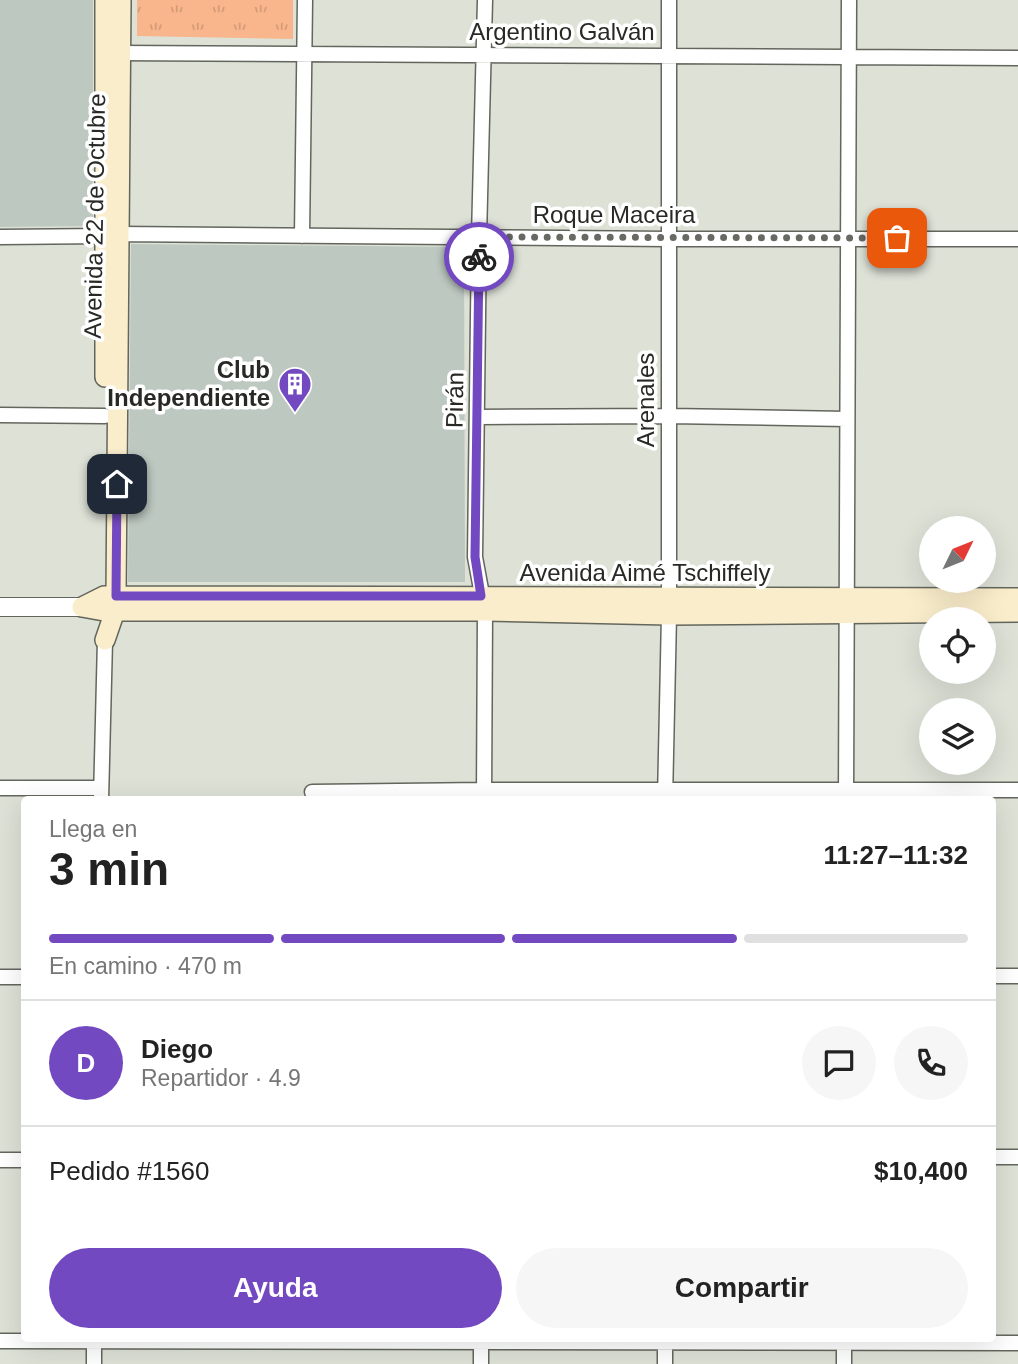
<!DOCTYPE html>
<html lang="es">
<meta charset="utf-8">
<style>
:root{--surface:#fff;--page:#f6f6f6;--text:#222;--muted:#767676;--line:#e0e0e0;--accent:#7349c1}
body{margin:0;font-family:Arial,sans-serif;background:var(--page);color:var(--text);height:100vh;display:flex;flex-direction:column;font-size:26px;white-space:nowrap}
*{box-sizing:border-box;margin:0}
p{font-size:23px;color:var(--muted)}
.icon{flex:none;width:38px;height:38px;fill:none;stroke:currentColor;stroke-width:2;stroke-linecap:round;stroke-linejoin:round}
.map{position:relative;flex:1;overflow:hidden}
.side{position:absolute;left:21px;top:796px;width:975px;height:546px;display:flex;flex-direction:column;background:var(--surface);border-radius:7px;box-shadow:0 7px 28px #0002}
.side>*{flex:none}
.needle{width:46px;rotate:47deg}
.controls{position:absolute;left:919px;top:516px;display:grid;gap:14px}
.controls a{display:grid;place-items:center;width:77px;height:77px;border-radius:50%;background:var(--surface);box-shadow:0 7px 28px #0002;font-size:35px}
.pin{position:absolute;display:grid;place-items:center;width:60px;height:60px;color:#fff;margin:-30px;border-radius:14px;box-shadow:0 4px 10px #0006}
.courier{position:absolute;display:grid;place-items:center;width:70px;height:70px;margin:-35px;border:5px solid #7349c1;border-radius:50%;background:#fff;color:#222;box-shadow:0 2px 9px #0007}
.headline em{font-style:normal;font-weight:700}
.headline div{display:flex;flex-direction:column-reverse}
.headline{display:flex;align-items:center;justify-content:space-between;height:119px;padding:0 28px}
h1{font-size:46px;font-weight:700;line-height:52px}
.bar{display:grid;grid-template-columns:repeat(4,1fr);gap:10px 7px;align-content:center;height:84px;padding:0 28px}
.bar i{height:9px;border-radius:5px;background:var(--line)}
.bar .current{background:var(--accent)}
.bar p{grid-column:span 4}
.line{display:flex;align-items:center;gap:18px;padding:0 28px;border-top:2px solid var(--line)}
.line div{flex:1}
.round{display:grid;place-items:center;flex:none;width:74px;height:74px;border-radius:37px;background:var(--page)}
.button{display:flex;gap:14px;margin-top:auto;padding:14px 28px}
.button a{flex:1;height:80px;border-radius:42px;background:var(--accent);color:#fff;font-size:28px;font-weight:700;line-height:80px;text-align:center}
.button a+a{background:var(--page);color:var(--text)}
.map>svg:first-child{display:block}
.park{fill:url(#park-tufts)}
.building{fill:#bdc8c1}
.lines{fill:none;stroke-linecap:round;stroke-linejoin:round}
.minor-casing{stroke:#63665c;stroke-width:17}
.tertiary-casing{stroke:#63665c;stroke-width:20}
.secondary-casing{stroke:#63665c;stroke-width:22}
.minor{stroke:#fff;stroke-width:14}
.tertiary{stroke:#fff;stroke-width:18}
.secondary{stroke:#faedcb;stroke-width:19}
.done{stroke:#676963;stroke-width:7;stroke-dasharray:0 12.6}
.route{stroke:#7349c1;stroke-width:9}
.labels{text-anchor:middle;stroke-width:7;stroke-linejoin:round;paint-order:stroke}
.street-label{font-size:24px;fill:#282925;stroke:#fff}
.poi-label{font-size:24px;font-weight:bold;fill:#282925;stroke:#fff;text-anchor:end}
</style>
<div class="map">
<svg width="1018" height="1364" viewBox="0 0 1018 1364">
<defs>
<pattern id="park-tufts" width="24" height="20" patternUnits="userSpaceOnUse" patternTransform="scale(1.75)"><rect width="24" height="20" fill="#f9b58b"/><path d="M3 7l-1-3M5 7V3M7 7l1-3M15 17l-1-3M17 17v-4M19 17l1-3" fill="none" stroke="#d59c78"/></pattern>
</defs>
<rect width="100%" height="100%" fill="#dde1d6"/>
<path class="park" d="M137,0H293V39L137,36Z"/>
<path class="building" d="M0,0H93V226L0,227Z
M131,244L464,247L465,582H128Z"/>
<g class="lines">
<defs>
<path id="minor" d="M113,53L1018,58
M302,236L305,0
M0,237L104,236L119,234L668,239H1018
M0,415L105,416
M478,417L669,416L847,419
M0,788H101
M312,792L484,790H1018
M101,800L105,640
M484,800L485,611L475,557L479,237L485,0
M665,800L669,615V0
M846,800L849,0
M992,976H1018
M0,977H24
M992,1157H1018
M0,1160H24
M94,1339V1364
M0,1341L1018,1343
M481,1364V1339
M665,1364V1342
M844,1364V1339"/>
<path id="tertiary" d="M0,607H82"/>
<path id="secondary" d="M105,377V0
M82,607L104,596H116L1018,598
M82,607L104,611H485L669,615L1018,612
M105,640L115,611L116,596L121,0"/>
</defs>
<use href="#minor" class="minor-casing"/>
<use href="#tertiary" class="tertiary-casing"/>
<use href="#secondary" class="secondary-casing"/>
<use href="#minor" class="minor"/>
<use href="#tertiary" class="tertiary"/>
<use href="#secondary" class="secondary"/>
</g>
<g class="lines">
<path class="done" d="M479,257V237L897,238"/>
<path class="route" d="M117,484L116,596H481L475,557L479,257"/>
</g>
<defs>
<symbol id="building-pin" viewBox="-11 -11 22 30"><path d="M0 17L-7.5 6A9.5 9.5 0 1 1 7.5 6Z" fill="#7349c1" stroke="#fff"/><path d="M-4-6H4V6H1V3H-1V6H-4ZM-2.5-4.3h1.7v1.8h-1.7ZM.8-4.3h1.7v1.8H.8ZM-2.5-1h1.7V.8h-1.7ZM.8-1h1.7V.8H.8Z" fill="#fff"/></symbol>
</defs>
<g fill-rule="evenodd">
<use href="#building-pin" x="276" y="365" width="38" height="52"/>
</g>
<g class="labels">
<g class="street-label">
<text x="562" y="40">Argentino Galván</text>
<text x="614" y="223">Roque Maceira</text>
<text transform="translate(95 216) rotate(-89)" y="8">Avenida 22 de Octubre</text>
<text transform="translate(455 400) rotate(-89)" y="8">Pirán</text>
<text transform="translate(646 400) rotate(-90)" y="8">Arenales</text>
<text x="645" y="581">Avenida Aimé Tschiffely</text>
</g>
<g class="poi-label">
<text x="270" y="378">Club<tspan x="270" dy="28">Independiente</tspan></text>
</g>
</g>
</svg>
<div class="controls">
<a><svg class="needle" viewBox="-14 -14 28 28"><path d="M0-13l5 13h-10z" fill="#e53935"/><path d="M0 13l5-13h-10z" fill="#767676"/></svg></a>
<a><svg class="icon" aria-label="locate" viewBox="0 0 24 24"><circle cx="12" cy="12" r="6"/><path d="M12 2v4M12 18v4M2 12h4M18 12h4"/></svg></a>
<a><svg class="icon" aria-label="layers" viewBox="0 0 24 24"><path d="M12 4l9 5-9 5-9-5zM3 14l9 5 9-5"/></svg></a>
</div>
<div class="pin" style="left:897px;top:238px;background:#ea580c"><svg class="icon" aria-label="bag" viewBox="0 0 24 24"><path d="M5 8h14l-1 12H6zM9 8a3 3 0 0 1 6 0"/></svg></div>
<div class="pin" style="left:117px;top:484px;background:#1f2937"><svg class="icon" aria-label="home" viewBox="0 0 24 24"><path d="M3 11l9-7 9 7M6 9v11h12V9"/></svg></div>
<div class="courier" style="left:479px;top:257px"><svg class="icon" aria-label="bike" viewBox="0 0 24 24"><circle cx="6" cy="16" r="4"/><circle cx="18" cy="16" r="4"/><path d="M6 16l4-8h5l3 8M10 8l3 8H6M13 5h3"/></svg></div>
<section class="side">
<div class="headline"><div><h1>3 min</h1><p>Llega en</p></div><em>11:27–11:32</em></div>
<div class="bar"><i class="current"></i><i class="current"></i><i class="current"></i><i></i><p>En camino · 470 m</p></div>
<div class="line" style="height:126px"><b class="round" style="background:var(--accent);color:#fff">D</b><div><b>Diego</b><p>Repartidor · 4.9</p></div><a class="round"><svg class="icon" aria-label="chat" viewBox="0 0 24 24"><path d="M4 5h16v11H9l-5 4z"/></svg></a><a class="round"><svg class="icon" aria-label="phone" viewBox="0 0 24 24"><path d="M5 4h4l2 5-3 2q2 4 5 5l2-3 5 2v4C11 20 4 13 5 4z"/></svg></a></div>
<div class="line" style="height:91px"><div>Pedido #1560</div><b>$10,400</b></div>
<div class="button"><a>Ayuda</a><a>Compartir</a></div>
</section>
</div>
